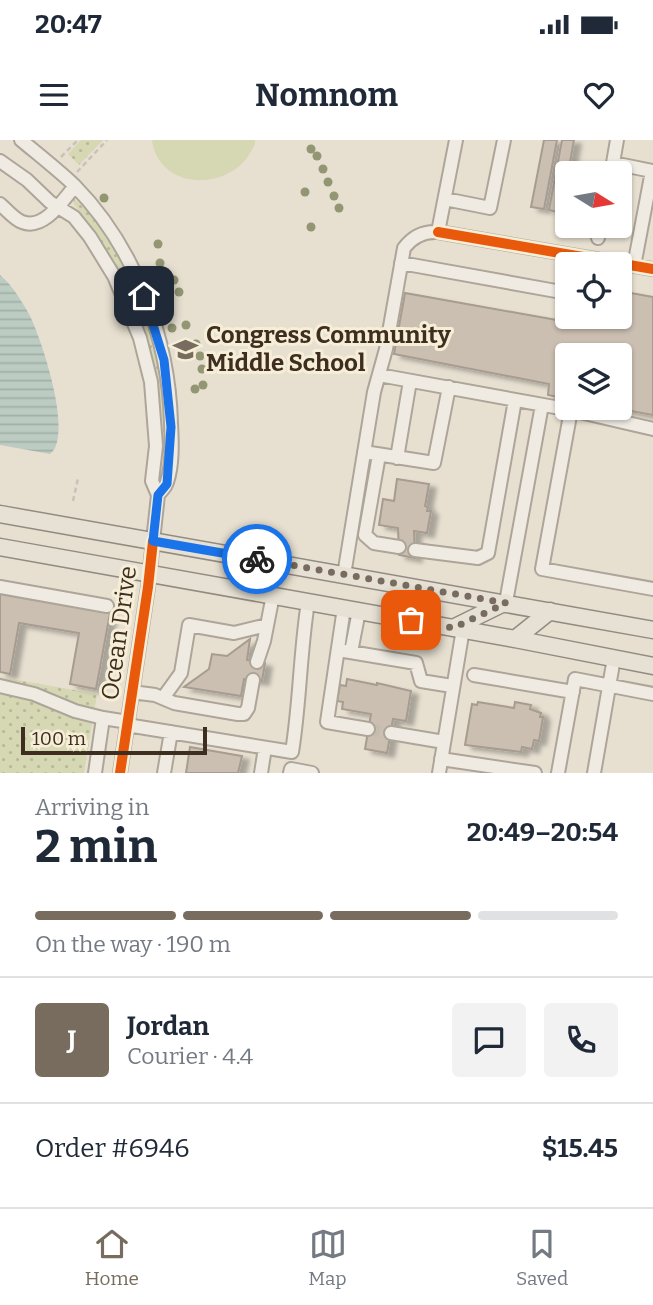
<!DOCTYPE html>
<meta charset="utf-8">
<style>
:root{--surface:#fff;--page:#f2f2f3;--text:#1f2937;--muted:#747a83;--line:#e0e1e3;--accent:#786c5e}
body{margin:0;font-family:Bitter,serif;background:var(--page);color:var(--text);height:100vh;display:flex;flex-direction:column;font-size:26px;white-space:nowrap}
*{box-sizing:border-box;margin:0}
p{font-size:23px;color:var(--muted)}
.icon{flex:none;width:38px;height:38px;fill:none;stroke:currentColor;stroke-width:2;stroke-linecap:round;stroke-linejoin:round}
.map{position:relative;height:633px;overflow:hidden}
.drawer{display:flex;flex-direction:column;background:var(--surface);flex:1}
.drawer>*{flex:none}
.needle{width:46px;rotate:101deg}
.tools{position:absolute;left:555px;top:21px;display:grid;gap:14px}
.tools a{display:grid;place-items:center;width:77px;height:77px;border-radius:7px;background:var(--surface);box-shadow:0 2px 5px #0004;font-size:35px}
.scale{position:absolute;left:21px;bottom:18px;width:186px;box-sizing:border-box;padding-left:7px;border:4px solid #3d2e20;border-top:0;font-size:19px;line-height:24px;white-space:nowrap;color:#3d2e20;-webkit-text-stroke:5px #f7eed8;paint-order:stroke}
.pin{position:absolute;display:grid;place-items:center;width:60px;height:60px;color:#fff;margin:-30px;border-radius:14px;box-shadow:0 4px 10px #0006}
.courier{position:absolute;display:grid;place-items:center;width:70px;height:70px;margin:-35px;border:5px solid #1a73e8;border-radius:50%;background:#fff;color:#222;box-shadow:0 2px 9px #0007}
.summary em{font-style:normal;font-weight:700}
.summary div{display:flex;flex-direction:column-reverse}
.summary{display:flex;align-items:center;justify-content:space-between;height:119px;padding:0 35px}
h1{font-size:46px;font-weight:700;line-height:52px}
.bar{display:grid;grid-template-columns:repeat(4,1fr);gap:10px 7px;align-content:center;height:84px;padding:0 35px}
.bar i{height:9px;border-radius:5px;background:var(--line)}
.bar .current{background:var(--accent)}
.bar p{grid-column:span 4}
.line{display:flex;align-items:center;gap:18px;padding:0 35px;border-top:2px solid var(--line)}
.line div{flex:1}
.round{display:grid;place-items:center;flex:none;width:74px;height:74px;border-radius:7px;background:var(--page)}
.status{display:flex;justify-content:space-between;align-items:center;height:49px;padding:0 35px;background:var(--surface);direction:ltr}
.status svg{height:19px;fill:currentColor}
header{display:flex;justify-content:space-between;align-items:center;height:91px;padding:0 35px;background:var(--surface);font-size:32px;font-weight:700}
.dock{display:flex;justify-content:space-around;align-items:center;height:98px;border-top:2px solid var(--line);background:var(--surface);font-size:19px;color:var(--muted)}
.dock a{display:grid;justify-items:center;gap:4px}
.dock .current{color:var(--accent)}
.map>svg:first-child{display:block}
.grass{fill:url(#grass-dots)}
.garden{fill:#d6d7b3}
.water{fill:url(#water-rules)}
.building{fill:#cbbfb2;stroke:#a89c90;stroke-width:2;filter:url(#shadow)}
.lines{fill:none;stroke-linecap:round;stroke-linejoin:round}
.minor-tunnel{stroke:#c5bcae;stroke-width:12;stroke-dasharray:12 6;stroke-linecap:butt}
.minor-casing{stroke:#ada599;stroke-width:16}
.major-casing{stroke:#928b80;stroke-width:19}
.path{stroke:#c8c2b9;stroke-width:2.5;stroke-dasharray:5 3.5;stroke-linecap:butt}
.minor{stroke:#efebe3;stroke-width:12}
.major{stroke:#e6e1d4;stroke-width:16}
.cycleway-casing{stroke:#f7eed8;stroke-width:15}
.cycleway{stroke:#e8590c;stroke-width:10}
.tree{fill:#929673}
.done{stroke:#786c5e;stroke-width:7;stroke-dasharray:0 12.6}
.route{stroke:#1a73e8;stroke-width:9}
.labels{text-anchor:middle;stroke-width:6;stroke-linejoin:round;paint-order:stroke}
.poi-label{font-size:24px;font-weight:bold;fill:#3d2e20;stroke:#f7eed8;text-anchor:start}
.street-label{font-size:24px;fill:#3d2e20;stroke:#f7eed8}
</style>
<div class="status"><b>20:47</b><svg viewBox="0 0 49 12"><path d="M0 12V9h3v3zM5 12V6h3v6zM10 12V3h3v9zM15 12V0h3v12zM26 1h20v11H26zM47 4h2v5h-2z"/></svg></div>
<header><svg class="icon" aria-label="menu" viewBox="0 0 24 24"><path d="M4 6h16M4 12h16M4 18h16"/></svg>Nomnom<svg class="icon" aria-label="heart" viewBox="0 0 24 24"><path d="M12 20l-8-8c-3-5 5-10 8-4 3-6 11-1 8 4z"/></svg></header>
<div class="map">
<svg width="653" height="633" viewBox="0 0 653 633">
<defs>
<pattern id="grass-dots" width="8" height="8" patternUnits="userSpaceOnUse" patternTransform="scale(1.75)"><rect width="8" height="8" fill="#d6d7b3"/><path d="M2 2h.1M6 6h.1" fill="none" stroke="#b9b99a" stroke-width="1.8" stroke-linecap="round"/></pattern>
<pattern id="water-rules" width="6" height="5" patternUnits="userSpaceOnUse" patternTransform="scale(1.75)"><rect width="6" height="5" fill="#bcccc2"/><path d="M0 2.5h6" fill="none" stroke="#a2b0a6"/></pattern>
<filter id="shadow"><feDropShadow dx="7" dy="4" stdDeviation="2" flood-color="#0004"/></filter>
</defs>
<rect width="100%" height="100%" fill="#e7e0d1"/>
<path class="grass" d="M81,0H103L79,25L68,14Z
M74,59C87,68 96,83 105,96C147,159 166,231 165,305H162C162,215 130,133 73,63Z
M0,537L97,554L84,633H0Z"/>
<path class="garden" d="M152,0H255C255,7 252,9 249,15C225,52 158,49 152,0Z"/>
<path class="water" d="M0,135C12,145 21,160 29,174C41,197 74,296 50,314L0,305Z"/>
<path class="building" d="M544,0H557L544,69L531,67Z
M562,0H574L561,73L549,70Z
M620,151L653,157V275L615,268H620V215H567V259L548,255L549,244L394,214L405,153L568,182L569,177H620Z
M397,339L429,344L425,366L428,367L427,371H431L427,393L414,391L415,418L399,415L398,388L379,385L383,359L394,361Z
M0,453L110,473L96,549L70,544L79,493L19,483L10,534L0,532Z
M250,499L247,520L265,523L262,541L244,539L241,556L184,547L209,529L212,514L227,516Z
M347,539L377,545V543L411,551L406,581L393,579L387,613L365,609L371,574L342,569L343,562L337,561L340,545L346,546Z
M478,562L514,568L515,562L531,565L530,569L541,573L540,577H543L539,601L534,600L532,609L522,607L521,612L465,605L472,564L477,565Z
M190,607L242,616L238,633H186Z"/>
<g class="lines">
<path class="minor-tunnel" d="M368,589L391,593"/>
<defs>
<path id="minor" d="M21,0C39,15 57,29 74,45C135,107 169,198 171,283C172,301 173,325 167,342C166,347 161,351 158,355
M0,21L27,40L50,62L74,77L90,97L114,136L140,198L151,242L156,306L152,341L158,355L148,447L120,633
M613,23L617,0
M610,33L613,23L652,31L634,126
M445,59L490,68L504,0
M0,64C7,70 14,79 22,82C44,91 63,60 75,46
M438,92L456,0
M598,98L600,86
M401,123L567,153
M379,235L571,270L653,289
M571,270L542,429L653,449
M364,312L434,323L449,247
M379,315L365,395L374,403L399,407
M397,318L410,241
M415,410L478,418L488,413L515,260
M344,435L374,252L386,209L404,108C413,96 424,91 438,92L653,129
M0,447L107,466
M506,462L542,265
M344,468L327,582L368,589
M338,510L416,523L421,541L452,546
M351,512L359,471
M257,522L264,501L273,455
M474,535L573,552
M0,546L34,554L75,571L103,578
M132,552L155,555L174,563L238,574H244L248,568L253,540
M163,558L181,533L189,485L234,493L267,485
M127,585L292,612C300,563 300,512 308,462
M391,593L444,602
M441,619L535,633
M95,633L103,578L128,582
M164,633L171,592
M261,633L265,608
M290,633L291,629L312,633
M439,633L463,489
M558,633L575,539L653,554
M594,633L614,518"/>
<path id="major" d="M0,374L653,490
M0,407L515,499L653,526
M453,488L506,462
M515,499L550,471"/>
</defs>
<use href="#minor" class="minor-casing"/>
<use href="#major" class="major-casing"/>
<path class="path" d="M61,17L78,0
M77,32L107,0
M73,361L78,338"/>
<use href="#minor" class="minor"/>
<use href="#major" class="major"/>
<defs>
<path id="cycleway" d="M438,92L653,129
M120,633L148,447L153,401"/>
</defs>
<use href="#cycleway" class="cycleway-casing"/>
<use href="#cycleway" class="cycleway"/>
</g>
<g class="tree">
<circle cx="311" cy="9" r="4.5"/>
<circle cx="317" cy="16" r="4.5"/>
<circle cx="323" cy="29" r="4.5"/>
<circle cx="328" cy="42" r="4.5"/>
<circle cx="305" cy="52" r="4.5"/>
<circle cx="334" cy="56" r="4.5"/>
<circle cx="104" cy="58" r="4.5"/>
<circle cx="339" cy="68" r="4.5"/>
<circle cx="311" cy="87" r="4.5"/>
<circle cx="158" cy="104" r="4.5"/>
<circle cx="160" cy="123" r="4.5"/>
<circle cx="165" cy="135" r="4.5"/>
<circle cx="174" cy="140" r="4.5"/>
<circle cx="179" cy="152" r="4.5"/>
<circle cx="186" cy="185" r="4.5"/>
<circle cx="172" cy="188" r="4.5"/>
<circle cx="196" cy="204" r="4.5"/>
<circle cx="200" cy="216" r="4.5"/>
<circle cx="202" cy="229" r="4.5"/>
<circle cx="203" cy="245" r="4.5"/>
<circle cx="195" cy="249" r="4.5"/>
</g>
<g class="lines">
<path class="done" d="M257,419L506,463L453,488L411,480"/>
<path class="route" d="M144,156L164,220L171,287L167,344L158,355L153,401L257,419"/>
</g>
<defs>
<symbol id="school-bare" viewBox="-9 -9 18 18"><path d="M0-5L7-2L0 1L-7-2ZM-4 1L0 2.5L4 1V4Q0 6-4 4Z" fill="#786c5e" stroke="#f7eed8" stroke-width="2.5" paint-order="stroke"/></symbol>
</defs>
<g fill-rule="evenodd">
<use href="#school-bare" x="168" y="192" width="35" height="35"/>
</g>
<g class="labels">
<g class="poi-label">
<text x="206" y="203">Congress Community<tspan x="206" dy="28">Middle School</tspan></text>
</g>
<g class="street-label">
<text transform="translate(119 493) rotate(-82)" y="8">Ocean Drive</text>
</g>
</g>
</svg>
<div class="tools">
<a><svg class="needle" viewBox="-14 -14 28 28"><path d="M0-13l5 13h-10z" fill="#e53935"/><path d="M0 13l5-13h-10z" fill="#747a83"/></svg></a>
<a><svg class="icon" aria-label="locate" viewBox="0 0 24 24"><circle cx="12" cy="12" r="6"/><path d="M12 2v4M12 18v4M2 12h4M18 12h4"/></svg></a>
<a><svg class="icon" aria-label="layers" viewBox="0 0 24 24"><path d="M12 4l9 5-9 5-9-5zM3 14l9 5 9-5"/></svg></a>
</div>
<div class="scale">100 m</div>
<div class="pin" style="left:411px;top:480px;background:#ea580c"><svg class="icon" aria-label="bag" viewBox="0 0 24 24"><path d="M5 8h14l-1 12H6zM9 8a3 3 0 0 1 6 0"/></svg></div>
<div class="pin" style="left:144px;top:156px;background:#1f2937"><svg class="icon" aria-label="home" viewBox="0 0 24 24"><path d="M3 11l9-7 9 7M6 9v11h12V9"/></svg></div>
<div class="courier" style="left:257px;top:419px"><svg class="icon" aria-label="bike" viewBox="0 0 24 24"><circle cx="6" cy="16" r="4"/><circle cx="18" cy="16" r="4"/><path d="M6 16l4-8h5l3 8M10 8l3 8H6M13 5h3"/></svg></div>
</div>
<section class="drawer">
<div class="summary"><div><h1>2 min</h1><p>Arriving in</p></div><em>20:49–20:54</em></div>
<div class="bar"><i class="current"></i><i class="current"></i><i class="current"></i><i></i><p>On the way · 190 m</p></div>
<div class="line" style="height:126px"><b class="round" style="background:var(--accent);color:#fff">J</b><div><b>Jordan</b><p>Courier · 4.4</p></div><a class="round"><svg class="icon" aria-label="chat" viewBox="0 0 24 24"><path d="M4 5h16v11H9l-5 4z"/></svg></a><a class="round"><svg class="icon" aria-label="phone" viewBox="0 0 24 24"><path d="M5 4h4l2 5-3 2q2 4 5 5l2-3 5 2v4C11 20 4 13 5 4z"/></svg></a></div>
<div class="line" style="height:91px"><div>Order #6946</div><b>$15.45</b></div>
</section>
<nav class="dock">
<a class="current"><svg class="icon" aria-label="home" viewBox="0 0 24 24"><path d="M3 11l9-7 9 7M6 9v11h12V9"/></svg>Home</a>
<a><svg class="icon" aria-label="map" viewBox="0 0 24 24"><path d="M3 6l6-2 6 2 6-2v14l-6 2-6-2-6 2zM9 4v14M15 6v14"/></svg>Map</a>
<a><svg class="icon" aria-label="saved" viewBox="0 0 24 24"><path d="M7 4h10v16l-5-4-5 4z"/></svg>Saved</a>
</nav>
